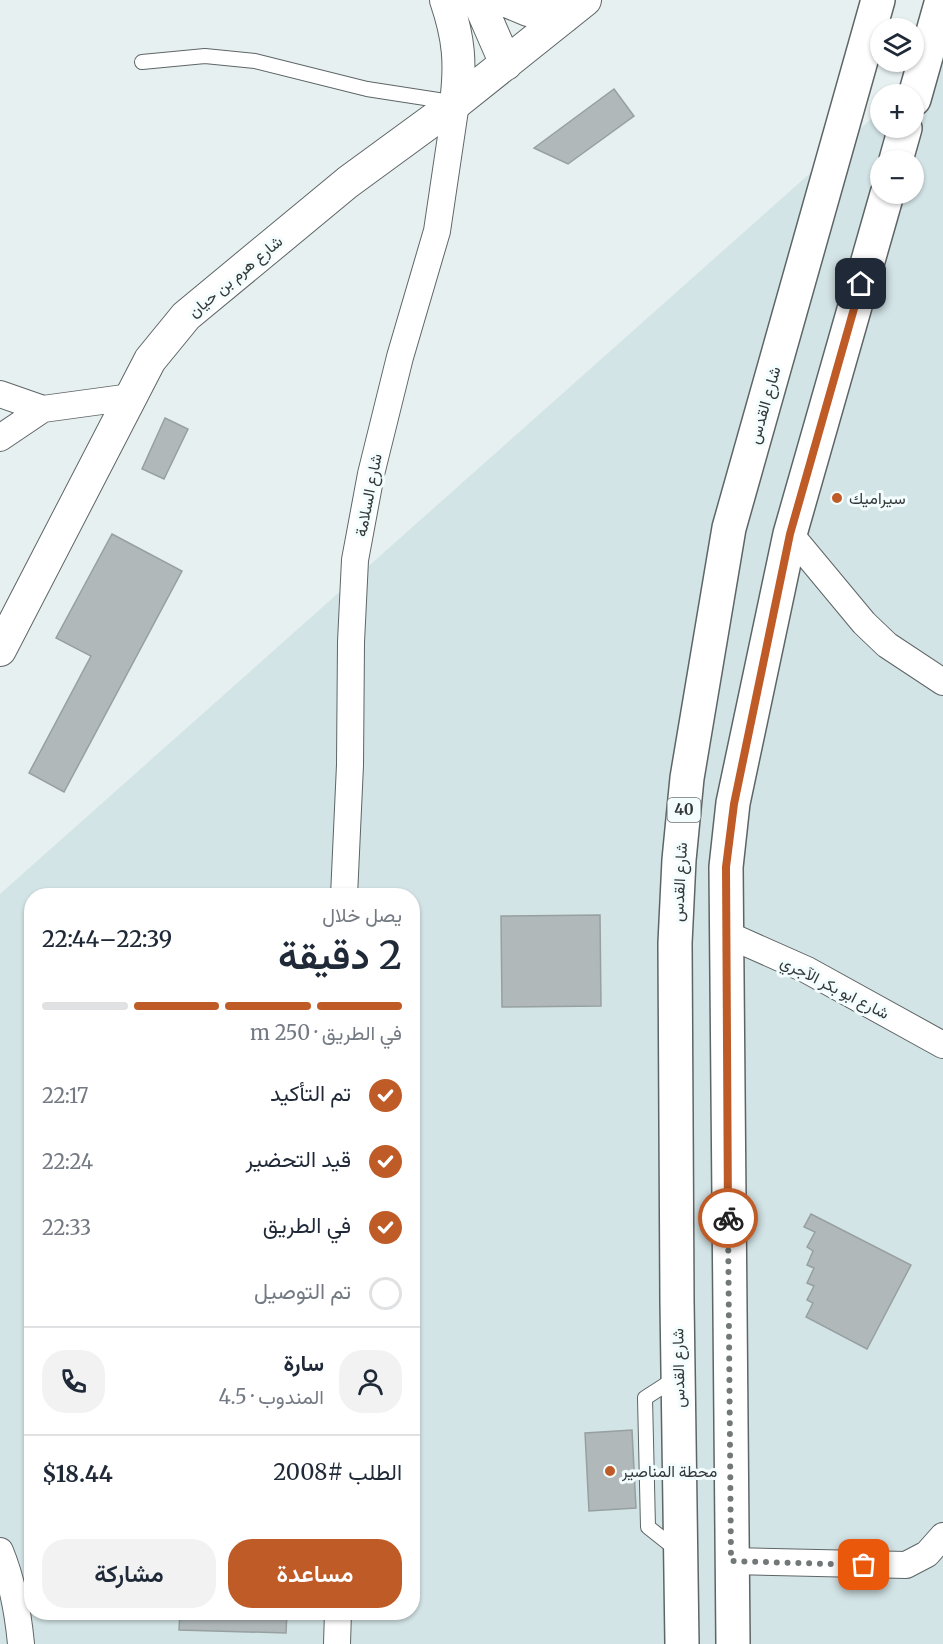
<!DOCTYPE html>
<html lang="ar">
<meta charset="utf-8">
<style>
:root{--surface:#fff;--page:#f2f2f3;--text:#1f2937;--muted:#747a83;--line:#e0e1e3;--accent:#bf5b27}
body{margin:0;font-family:Merriweather,Vazirmatn,serif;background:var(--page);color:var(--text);direction:rtl;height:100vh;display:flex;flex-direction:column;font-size:22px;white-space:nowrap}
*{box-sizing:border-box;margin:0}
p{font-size:20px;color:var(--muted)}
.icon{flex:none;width:33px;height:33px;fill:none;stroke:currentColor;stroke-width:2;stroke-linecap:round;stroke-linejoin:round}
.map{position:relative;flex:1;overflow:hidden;direction:ltr}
.drawer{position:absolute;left:24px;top:888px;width:396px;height:732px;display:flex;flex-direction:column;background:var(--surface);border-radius:24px;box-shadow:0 2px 4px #0004;direction:rtl}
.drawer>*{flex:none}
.buttons{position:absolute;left:870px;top:18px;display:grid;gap:12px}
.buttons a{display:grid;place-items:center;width:54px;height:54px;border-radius:50%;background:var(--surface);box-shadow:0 2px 4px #0004;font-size:30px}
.pin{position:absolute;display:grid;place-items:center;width:51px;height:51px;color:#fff;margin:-26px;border-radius:12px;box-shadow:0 3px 9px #0006}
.courier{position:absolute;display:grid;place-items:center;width:60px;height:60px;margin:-30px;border:4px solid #bf5b27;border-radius:50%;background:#fff;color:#222;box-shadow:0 2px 8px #0007}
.overview em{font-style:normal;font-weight:600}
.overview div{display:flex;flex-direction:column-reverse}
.overview{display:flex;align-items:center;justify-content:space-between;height:102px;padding:0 18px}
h1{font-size:39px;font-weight:600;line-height:45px}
.bar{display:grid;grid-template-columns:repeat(4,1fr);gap:9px 6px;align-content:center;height:72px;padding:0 18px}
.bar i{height:8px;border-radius:4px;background:var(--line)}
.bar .on{background:var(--accent)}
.bar p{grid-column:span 4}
.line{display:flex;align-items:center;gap:15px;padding:0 18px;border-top:2px solid var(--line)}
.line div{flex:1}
.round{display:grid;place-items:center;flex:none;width:63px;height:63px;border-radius:24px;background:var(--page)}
ol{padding:0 18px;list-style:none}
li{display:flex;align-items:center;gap:18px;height:66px}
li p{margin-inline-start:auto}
li .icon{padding:6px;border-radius:50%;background:var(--accent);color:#fff;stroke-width:4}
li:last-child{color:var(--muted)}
li i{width:33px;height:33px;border:3px solid var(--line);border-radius:50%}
.cta{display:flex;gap:12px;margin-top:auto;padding:12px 18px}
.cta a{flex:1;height:69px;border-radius:24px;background:var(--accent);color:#fff;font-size:24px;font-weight:600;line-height:69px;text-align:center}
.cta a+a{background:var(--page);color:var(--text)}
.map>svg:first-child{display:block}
.built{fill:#d3e4e6;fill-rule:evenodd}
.building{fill:#b0b8b9;stroke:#97a0a1;stroke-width:1.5}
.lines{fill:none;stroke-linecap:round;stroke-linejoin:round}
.service-casing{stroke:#5e6566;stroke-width:16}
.minor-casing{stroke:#5e6566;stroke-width:28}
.tertiary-casing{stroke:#5e6566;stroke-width:34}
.trunk-casing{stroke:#5e6566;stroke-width:36}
.service{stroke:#fff;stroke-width:14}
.minor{stroke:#fff;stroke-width:26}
.tertiary{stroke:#fff;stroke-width:32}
.trunk{stroke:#fff;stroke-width:33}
.done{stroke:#727878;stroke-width:6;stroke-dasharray:0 10.8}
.route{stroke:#bf5b27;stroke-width:8}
.poi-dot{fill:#bf5b27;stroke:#f4fdfe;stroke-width:2}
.labels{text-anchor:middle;stroke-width:6;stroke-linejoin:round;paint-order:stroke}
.shield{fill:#f4fdfe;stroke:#6d7273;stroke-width:1.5}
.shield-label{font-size:15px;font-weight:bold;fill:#333737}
.street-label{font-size:16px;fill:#333737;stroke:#f4fdfe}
.poi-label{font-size:16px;fill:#333737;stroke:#f4fdfe;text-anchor:start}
</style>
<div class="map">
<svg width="943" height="1644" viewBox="0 0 943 1644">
<rect width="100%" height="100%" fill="#e7f0f1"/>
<path class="built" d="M943,56V1644H0V894L880,111V128H914V94ZM880,160H914V194H880ZM32,896H412V1612H32Z"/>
<path class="building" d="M614,89L634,116L568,164L534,148Z
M165,418L188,429L164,479L142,469Z
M112,534L182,571L64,792L29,773L91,656L56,638Z
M600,915L601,1006L502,1007L501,916Z
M811,1214L911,1265L867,1349L806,1317L813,1303L807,1300L814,1286L807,1283L814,1268L807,1265L813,1251L807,1247L815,1232L804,1227Z
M632,1430L636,1508L589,1511L585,1433Z
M180,1612H287L286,1633L179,1630Z"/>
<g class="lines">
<defs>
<path id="service" d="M142,62L205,56L255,61L367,89L451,102
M676,1378L645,1398L648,1527L677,1550"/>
<path id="minor" d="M0,394L43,409
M0,438L43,409L131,397
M790,534L864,623L887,645L943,682
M344,896L350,765L351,642L355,560L371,474L400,357L437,231L456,103
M726,934L807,970L943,1045
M0,1551C12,1580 18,1612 21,1644
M731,1561L906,1565L927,1554L943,1536
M337,1644L338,1612"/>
<path id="tertiary" d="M446,0C459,38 461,64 456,103
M478,0L506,64
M504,0L528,10L564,17
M0,650L150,360L186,316L348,182L456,103L585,0"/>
<path id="trunk" d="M914,99L942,0
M896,160L905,128
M682,1644L677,1301L675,943L679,860L687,778L729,528L878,0
M733,1644L726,867L733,803L790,534L887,194"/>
</defs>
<use href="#service" class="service-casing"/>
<use href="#minor" class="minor-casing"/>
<use href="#tertiary" class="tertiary-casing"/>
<use href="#trunk" class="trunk-casing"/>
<use href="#service" class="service"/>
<use href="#minor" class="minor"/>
<use href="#tertiary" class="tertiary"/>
<use href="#trunk" class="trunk"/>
</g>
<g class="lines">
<path class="done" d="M728,1218L731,1561L864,1565"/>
<path class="route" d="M728,1218L726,867L734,804L790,534L861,284"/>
</g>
<g class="poi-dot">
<circle cx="837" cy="498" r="6"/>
<circle cx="610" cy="1471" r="6"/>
</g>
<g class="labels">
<rect class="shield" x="667.5" y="798" width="33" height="24" rx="4.5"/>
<g class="shield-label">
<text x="684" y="815">40</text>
</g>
<g class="street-label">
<text transform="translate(235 276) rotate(-40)" y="6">شارع هرم بن حيان</text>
<text transform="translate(764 405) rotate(-74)" y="6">شارع القدس</text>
<text transform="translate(368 495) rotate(-79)" y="6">شارع السلامة</text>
<text transform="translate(679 882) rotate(-87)" y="6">شارع القدس</text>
<text transform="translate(835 987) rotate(27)" y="6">شارع ابو بكر الآجري</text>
<text transform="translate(678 1368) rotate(-91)" y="6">شارع القدس</text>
</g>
<g class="poi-label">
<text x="849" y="504">سيراميك</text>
<text x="622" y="1477">محطة المناصير</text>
</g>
</g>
</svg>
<div class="buttons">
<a><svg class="icon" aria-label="layers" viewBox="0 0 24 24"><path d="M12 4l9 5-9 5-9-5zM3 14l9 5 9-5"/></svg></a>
<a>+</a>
<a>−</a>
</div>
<div class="pin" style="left:864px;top:1565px;background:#ea580c"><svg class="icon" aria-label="bag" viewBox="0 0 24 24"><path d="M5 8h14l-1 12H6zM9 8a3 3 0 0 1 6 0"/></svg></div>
<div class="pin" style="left:861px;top:284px;background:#1f2937"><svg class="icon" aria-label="home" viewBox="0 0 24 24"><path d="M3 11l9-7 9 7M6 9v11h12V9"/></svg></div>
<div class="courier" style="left:728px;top:1218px"><svg class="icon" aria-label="bike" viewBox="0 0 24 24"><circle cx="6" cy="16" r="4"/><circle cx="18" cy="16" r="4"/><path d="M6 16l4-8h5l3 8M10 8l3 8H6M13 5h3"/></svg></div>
<section class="drawer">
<div class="overview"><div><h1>2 دقيقة</h1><p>يصل خلال</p></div><em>22:39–22:44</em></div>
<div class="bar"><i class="on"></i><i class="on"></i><i class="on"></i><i></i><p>في الطريق · 250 m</p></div>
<ol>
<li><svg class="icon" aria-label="check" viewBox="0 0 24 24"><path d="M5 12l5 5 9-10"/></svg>تم التأكيد<p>22:17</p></li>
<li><svg class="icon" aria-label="check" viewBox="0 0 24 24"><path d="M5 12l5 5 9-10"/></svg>قيد التحضير<p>22:24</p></li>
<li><svg class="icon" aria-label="check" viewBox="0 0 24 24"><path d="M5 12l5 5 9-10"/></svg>في الطريق<p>22:33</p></li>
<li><i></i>تم التوصيل</li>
</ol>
<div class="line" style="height:108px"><a class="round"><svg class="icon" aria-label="person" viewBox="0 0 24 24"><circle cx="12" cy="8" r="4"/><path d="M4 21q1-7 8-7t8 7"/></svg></a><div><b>سارة</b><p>المندوب · 4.5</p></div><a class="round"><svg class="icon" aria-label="phone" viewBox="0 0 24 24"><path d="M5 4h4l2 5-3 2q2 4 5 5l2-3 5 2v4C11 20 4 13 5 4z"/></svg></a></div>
<div class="line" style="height:78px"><div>الطلب #2008</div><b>$18.44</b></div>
<div class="cta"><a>مساعدة</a><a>مشاركة</a></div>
</section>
</div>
